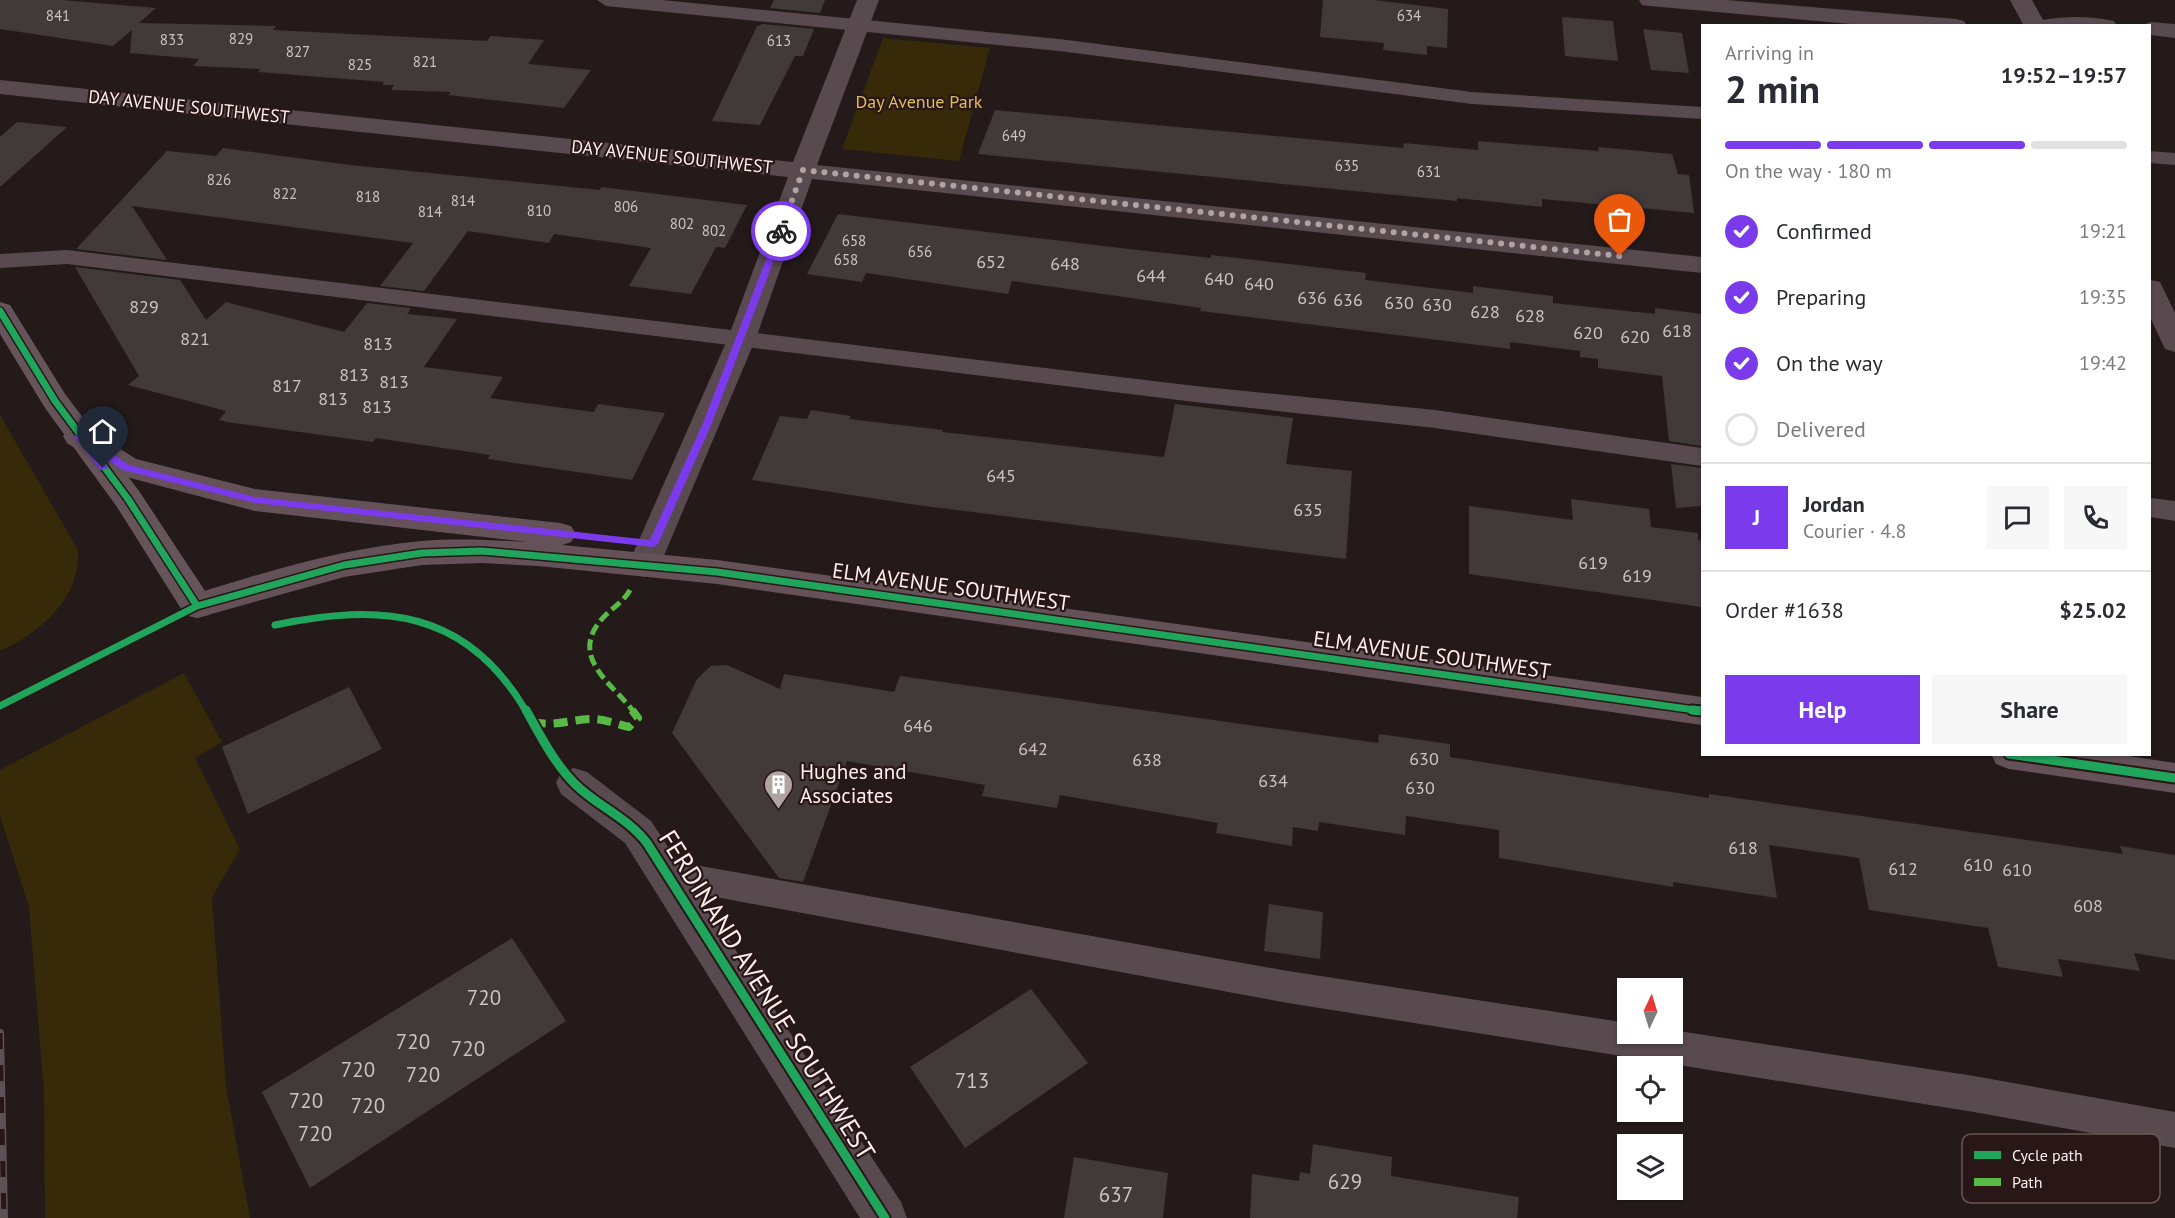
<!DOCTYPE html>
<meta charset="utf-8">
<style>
:root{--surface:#fff;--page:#f7f7f7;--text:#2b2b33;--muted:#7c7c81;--line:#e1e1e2;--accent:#7c3aed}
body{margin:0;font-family:"PT Sans",sans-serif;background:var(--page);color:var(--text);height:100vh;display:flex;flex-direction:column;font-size:22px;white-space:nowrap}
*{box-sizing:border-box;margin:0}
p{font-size:20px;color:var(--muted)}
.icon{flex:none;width:33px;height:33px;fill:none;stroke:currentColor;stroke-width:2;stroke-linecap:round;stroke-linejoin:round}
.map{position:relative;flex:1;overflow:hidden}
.panel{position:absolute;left:1701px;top:24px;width:450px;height:732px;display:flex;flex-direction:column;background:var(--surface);border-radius:0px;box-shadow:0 2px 4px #0004}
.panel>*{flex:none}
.needle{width:39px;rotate:4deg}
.tools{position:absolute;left:1617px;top:978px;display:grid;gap:12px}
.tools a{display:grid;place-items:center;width:66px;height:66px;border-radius:0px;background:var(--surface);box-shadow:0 2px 4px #0004;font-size:30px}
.pin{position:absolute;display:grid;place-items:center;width:51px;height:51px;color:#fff;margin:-62px -26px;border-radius:50% 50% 50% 0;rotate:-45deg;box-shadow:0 0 6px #0007}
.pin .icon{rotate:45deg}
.courier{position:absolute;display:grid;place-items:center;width:60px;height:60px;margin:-30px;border:4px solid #7c3aed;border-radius:50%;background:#fff;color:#222;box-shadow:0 2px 8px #0007}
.summary em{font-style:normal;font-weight:600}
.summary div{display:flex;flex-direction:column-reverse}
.summary{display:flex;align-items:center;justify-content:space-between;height:102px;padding:0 24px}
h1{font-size:39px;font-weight:600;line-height:45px}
.bar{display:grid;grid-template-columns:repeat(4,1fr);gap:9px 6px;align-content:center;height:72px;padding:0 24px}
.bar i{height:8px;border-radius:4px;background:var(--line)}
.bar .selected{background:var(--accent)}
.bar p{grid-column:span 4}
.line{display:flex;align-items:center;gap:15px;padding:0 24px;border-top:2px solid var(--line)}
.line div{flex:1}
.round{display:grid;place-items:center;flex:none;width:63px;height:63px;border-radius:0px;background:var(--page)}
ol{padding:0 24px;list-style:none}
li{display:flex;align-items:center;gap:18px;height:66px}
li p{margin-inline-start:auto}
li .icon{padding:6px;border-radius:50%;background:var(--accent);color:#fff;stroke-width:4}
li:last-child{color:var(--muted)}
li i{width:33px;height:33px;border:3px solid var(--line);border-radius:50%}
.button{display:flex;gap:12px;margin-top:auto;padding:12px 24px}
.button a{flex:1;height:69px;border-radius:0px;background:var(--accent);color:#fff;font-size:24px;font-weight:600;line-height:69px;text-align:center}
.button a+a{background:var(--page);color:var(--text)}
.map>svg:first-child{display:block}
.green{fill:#362a09}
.building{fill:#413a38}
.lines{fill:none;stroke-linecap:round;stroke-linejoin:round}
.lane{fill:#594a50;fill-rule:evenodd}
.street{fill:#594a50;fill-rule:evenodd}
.secondary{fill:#66545b;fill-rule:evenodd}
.primary{fill:#655259;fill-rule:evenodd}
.rail-casing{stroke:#5c5155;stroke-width:8}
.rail{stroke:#281716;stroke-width:5;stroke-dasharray:16;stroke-linecap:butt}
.quiet-far1{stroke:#58b947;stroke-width:5;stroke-dasharray:11 5;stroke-linecap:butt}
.quiet{stroke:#58b947;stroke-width:8;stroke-dasharray:14 8;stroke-linecap:butt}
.cycleway-far2-casing{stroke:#281716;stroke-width:8}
.cycleway-far1-casing{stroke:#281716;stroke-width:10}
.cycleway-casing{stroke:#281716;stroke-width:13}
.cycleway-far2{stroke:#20a55d;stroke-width:5}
.cycleway-far1{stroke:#20a55d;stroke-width:7}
.cycleway{stroke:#20a55d;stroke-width:9}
.route{fill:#7c3aed}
.done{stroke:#b0a4a3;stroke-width:6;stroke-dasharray:0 10.8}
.labels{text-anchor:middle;stroke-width:4.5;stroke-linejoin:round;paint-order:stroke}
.far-number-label{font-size:15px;fill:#cdc2c0}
.far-park-label{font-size:18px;fill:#e1bc60;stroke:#281716}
.far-street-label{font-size:18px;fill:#fcefed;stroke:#281716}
.number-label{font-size:18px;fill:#cdc2c0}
.street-label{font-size:21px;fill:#fcefed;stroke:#281716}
.poi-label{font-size:21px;fill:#fcefed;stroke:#281716;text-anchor:start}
.near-number-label{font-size:21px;fill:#cdc2c0}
.near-street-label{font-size:26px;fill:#fcefed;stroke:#281716}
.key{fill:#281716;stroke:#685856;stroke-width:1.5}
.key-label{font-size:16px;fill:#fcefed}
</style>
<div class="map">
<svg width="2175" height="1218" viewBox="0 0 2175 1218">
<rect width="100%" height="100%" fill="#241a1a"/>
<path class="green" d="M883,38L990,48L959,161L842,149Z
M0,415L78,550C81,598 40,633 0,651Z
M184,673L222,742L195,758L240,849L212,897L226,1086L250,1218H45L44,1093L29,907L0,816V770Z"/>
<path class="building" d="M0,0H62L156,8L139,23L276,26L273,30L487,41L491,36L544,40L528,64L591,70L564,108L448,95L451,92L391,90L394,85H382L384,82L258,72L261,69L193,66L199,59L130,53L132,30L113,46L0,29Z
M774,0H825L820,13L770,8Z
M1323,0H1373L1448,9L1447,48L1427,46V55L1383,50L1384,43L1320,37Z
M1562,17L1613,21L1618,61L1565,56Z
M763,24L814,29L803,56H795L760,125L712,121L757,26Z
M1643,29L1682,33L1689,73L1651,70Z
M995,110L1403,148L1404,143L1478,150V141L1599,151L1598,147L1672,154L1678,174L1689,175L1694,213L1542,199V207L1457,198V201L978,154Z
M17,122L67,127L0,187V137Z
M223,148L350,165L600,190L601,187L747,205L725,248L716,247L691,294L629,286L651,248L554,234L549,243L468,231L424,291L380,286L413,243L132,206L167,260L76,249L167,151L216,156Z
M838,214L1129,249L1211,258V255L1366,273L1365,280L1473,293V286L1553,296V303L1655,314V308L1702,314V446L1669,441L1662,376L1598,368V359L1580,357V351L1510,342V349L1454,342L1200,311L1201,308L1012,281L1008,294L866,273L862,282L807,274Z
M75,267L180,280L206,320L226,302L344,332L367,303L411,308L407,314L457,319L424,367L503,377L490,398L594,412L598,404L665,413L632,480L488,459L490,455L376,438L373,442L227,422L219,420L226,411L128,385L139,376Z
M1175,404L1293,418L1286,464L1352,471L1346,559L917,505L752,480L780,416L807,419L811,410L851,416L849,419L943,430L942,432L1164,457Z
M1671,464L1702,468V506L1676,508Z
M1571,499L1649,509L1651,527L1698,533V540L1702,541V607L1469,574V506L1573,520Z
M727,665L780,689L784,674L894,692L900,676L1378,743L1379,734L1450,744V757L1709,798V794L2123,854L2120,846L2175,855V960L2134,953L2140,971L2058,959L2063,977L1998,967L1988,928L1869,910L1859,858L1769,845L1777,898L1673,882V887L1499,858V830L1406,816L1405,835L1319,822L1318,831L1293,827L1292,846L1216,833L1218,823L1060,795L1057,808L982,796L985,785L847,761L803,882L779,878L672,733L697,679L711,666Z
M349,687L382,749L248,814L222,747Z
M1269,904L1323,912L1320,959L1264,951Z
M512,938L566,1021L310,1188L262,1092Z
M1031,989L1088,1063L965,1148L910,1067Z
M1313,1144L1392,1157L1391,1176L1519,1197L1517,1218H1250L1252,1174L1299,1181L1300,1172L1310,1174Z
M1074,1157L1168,1173L1163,1218H1064Z"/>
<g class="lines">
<path class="lane" d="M597,0H662L1059,39L1472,92L1702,107V119L1472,104L1059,51L606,6Z
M2150,151L2175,153V165L2150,163Z
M67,250L1195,386L1435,410L1702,448V466L1435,428L1195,402L67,264L0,268V254Z
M2150,498L2175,501V521L2150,517Z
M667,860L1288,971L1628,1023V1034H1672V1030L1974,1076L2175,1112V1148L1974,1112L1288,1003L667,888L655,884L651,874L655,864Z"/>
<path class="street" d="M857,0H879L817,165L1702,257V273L812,179L756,338L660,565L655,573L644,577L633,573L628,565L728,338L788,177L0,94V80L793,162Z
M1639,0H1726L1956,19L1964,21L1967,26H1873L1650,6L1642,5Z
M2010,0H2032L2043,20C2066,16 2090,16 2114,21L2117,26H2024Z
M2150,22L2175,24V38L2150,35V26H2141Z
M2150,280L2160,282L2175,313V352L2165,349L2150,317Z
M574,768L587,772L651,821L901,1202L907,1218H860L625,843L561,794L556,783L561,772Z"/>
<path class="secondary" d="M0,302L10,305L65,394L139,491L209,597L213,606L209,615L197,618L185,615L117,507L45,408L0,334Z"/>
<path class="primary" d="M78,426L89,429L136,459L255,489L560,523L571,526L576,534L571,542L562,545L717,560L1702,697V725L717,584L538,566L482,563L422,565L344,577L197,618L185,615L181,606L185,597C262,573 342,548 422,541C457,538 493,540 528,542L255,511L115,474L67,443L63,436L67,429Z
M1991,754H2115L2175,763V793L2009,769L1996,764Z"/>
<defs>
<path id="rail" d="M0,1033L4,1218"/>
</defs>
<use href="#rail" class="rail-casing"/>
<use href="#rail" class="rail"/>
<path class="quiet-far1" d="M630,590C623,603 610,609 601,620C569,658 613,684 633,711"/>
<path class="quiet" d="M532,721C550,728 572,719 592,719C604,719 617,724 629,727L638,718L632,710"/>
<defs>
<path id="cycleway-far2" d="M0,311L1,313"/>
<path id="cycleway-far1" d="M0,311L55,401L128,499L197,606
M275,625C382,603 466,609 526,711
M0,706L197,606L344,565L422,553L482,551L717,572L1702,711"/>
<path id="cycleway" d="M526,710C540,735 554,763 575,784C597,806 627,817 647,843L885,1218
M1692,710L1702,711
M2009,754L2175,778"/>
</defs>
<use href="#cycleway-far2" class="cycleway-far2-casing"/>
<use href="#cycleway-far1" class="cycleway-far1-casing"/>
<use href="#cycleway" class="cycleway-casing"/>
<use href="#cycleway-far2" class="cycleway-far2"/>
<use href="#cycleway-far1" class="cycleway-far1"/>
<use href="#cycleway" class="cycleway"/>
</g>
<path class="route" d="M781,228L785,231L712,423L658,544L653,547L255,503L123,470L96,452L108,468L100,470L74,436L82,434L129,465L255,497L650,540L703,423L777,231Z"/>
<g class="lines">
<path class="done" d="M781,231L803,170L1620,256"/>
</g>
<defs>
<symbol id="building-pin" viewBox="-11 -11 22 30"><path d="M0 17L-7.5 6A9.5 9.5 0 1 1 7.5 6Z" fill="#b0a4a3" stroke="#281716"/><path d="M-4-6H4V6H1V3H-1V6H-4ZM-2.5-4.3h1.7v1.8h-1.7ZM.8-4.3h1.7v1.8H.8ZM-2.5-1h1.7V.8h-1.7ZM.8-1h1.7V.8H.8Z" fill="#fff"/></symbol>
</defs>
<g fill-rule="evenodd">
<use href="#building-pin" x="762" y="768" width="33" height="45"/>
</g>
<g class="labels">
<g class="far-number-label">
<text x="58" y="21">841</text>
<text x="1409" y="21">634</text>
<text x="241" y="44">829</text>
<text x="172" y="45">833</text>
<text x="779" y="46">613</text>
<text x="298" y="57">827</text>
<text x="425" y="67">821</text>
<text x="360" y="70">825</text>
<text x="1014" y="141">649</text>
<text x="1347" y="171">635</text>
<text x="1429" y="177">631</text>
<text x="219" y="185">826</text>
<text x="285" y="199">822</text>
<text x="368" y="202">818</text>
<text x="463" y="206">814</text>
<text x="626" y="212">806</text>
<text x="539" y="216">810</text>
<text x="430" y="217">814</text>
<text x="682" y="229">802</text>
<text x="714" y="236">802</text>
<text x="854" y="246">658</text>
<text x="920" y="257">656</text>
<text x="846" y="265">658</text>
</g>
<g class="far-park-label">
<text x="919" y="108">Day Avenue Park</text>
</g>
<g class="far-street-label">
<text transform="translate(189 107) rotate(6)" y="6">DAY AVENUE SOUTHWEST</text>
<text transform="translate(672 157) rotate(6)" y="6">DAY AVENUE SOUTHWEST</text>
</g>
<g class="number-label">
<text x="991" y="268">652</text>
<text x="1065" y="270">648</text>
<text x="1151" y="282">644</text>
<text x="1219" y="285">640</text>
<text x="1259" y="290">640</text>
<text x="1312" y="304">636</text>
<text x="1348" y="306">636</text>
<text x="1399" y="309">630</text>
<text x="1437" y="311">630</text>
<text x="144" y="313">829</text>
<text x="1485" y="318">628</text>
<text x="1530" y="322">628</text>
<text x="1677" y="337">618</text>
<text x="1588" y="339">620</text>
<text x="1635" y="343">620</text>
<text x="195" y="345">821</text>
<text x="378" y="350">813</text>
<text x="354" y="381">813</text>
<text x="394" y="388">813</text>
<text x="287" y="392">817</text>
<text x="333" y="405">813</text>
<text x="377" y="413">813</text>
<text x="1001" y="482">645</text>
<text x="1308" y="516">635</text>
<text x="1593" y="569">619</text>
<text x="1637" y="582">619</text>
<text x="918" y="732">646</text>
<text x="1033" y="755">642</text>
<text x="1424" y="765">630</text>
<text x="1147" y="766">638</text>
<text x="1273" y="787">634</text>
<text x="1420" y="794">630</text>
<text x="1743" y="854">618</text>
<text x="1978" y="871">610</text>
<text x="1903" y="875">612</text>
<text x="2017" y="876">610</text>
<text x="2088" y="912">608</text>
</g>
<g class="street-label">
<text transform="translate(951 587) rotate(8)" y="7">ELM AVENUE SOUTHWEST</text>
<text transform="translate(1432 655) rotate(8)" y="7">ELM AVENUE SOUTHWEST</text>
</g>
<g class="poi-label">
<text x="800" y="779">Hughes and<tspan x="800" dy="24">Associates</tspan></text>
</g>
<g class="near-number-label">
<text x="484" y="1005">720</text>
<text x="413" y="1049">720</text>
<text x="468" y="1056">720</text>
<text x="358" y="1077">720</text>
<text x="423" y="1082">720</text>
<text x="972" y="1088">713</text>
<text x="306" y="1108">720</text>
<text x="368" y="1113">720</text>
<text x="315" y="1141">720</text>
<text x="1345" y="1189">629</text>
<text x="1116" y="1202">637</text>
</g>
<g class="near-street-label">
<text transform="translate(767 995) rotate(58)" y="9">FERDINAND AVENUE SOUTHWEST</text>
</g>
</g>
<rect x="1962" y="1134" width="198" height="69" rx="9" class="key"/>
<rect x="1974" y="1151" width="27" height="8" fill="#20a55d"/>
<rect x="1974" y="1178" width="27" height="8" fill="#58b947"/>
<g class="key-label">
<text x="2012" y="1161">Cycle path</text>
<text x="2012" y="1188">Path</text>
</g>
</svg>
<div class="tools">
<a><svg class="needle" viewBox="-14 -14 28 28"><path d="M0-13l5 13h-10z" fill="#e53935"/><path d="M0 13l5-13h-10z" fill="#7c7c81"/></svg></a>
<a><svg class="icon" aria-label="locate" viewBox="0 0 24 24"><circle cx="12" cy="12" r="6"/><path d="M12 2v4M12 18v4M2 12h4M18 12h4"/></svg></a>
<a><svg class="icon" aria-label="layers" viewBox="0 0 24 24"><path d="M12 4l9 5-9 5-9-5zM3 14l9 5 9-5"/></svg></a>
</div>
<div class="pin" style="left:1620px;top:256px;background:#ea580c"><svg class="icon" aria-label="bag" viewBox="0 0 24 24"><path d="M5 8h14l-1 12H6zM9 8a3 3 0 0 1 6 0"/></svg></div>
<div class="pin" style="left:103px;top:468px;background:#1f2937"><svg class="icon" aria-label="home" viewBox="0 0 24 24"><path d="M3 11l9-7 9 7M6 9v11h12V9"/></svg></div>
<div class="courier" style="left:781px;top:231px"><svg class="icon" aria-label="bike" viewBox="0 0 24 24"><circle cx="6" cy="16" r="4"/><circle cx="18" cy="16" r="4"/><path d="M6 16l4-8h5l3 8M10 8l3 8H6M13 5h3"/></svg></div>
<section class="panel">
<div class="summary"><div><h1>2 min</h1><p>Arriving in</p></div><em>19:52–19:57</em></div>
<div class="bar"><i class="selected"></i><i class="selected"></i><i class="selected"></i><i></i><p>On the way · 180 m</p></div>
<ol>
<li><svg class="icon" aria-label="check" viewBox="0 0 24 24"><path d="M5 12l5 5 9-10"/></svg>Confirmed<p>19:21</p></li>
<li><svg class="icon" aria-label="check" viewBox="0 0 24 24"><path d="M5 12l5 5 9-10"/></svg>Preparing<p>19:35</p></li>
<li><svg class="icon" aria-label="check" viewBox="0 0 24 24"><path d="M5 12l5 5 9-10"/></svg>On the way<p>19:42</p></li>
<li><i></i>Delivered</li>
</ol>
<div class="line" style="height:108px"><b class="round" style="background:var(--accent);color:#fff">J</b><div><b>Jordan</b><p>Courier · 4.8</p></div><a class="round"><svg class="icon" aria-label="chat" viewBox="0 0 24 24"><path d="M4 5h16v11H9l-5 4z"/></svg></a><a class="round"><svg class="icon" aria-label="phone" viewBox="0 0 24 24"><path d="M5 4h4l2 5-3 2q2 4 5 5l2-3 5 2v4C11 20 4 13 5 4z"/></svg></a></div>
<div class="line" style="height:78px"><div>Order #1638</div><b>$25.02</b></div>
<div class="button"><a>Help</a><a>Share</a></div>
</section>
</div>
